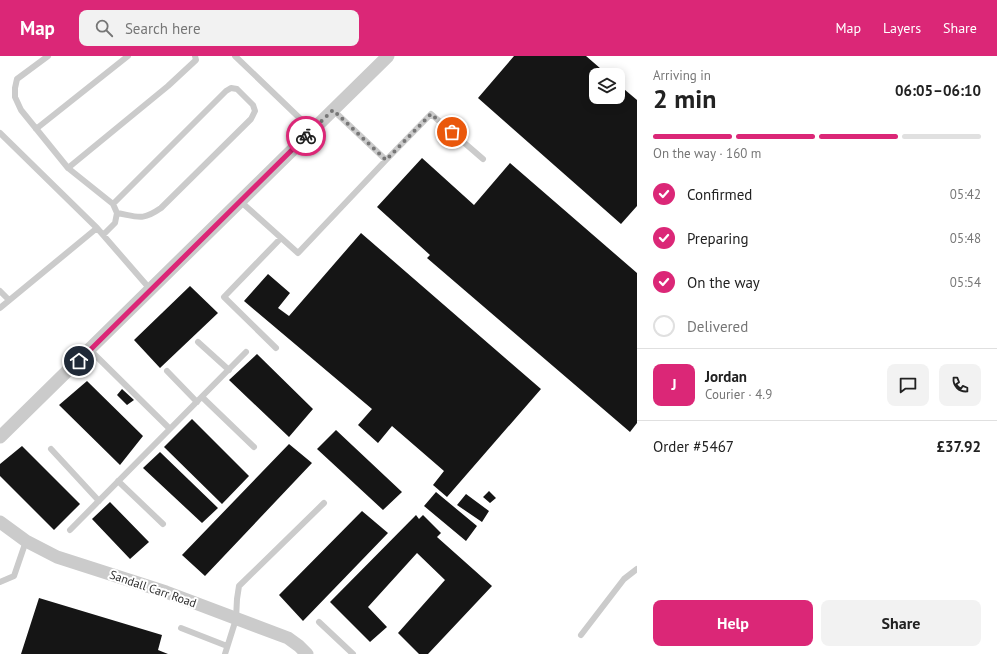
<!DOCTYPE html>
<meta charset="utf-8">
<style>
:root{--surface:#fff;--page:#f2f2f2;--text:#222;--muted:#767676;--line:#e0e0e0;--accent:#db2777}
body{margin:0;font-family:"PT Sans",sans-serif;background:var(--page);color:var(--text);height:100vh;display:flex;flex-direction:column;font-size:15px;white-space:nowrap}
*{box-sizing:border-box;margin:0}
p{font-size:13px;color:var(--muted)}
.icon{flex:none;width:22px;height:22px;fill:none;stroke:currentColor;stroke-width:2;stroke-linecap:round;stroke-linejoin:round}
.map{position:relative;flex:1;overflow:hidden}
.side{display:flex;flex-direction:column;background:var(--surface);width:360px}
.side>*{flex:none}
.fabs{position:absolute;left:589px;top:12px;display:grid;gap:8px}
.fabs a{display:grid;place-items:center;width:36px;height:36px;border-radius:8px;background:var(--surface);box-shadow:0 2px 10px #0003;font-size:20px}
.pin{position:absolute;display:grid;place-items:center;width:34px;height:34px;color:#fff;margin:-17px;border:2px solid #fff;border-radius:50%;box-shadow:0 1px 4px #0007}
.courier{position:absolute;display:grid;place-items:center;width:40px;height:40px;margin:-20px;border:3px solid #db2777;border-radius:50%;background:#fff;color:#222;box-shadow:0 1px 5px #0007}
.overview em{font-style:normal;font-weight:700}
.overview div{display:flex;flex-direction:column-reverse}
.overview{display:flex;align-items:center;justify-content:space-between;height:68px;padding:0 16px}
h1{font-size:26px;font-weight:700;line-height:30px}
.bar{display:grid;grid-template-columns:repeat(4,1fr);gap:6px 4px;align-content:center;height:48px;padding:0 16px}
.bar i{height:5px;border-radius:3px;background:var(--line)}
.bar .selected{background:var(--accent)}
.bar p{grid-column:span 4}
.line{display:flex;align-items:center;gap:10px;padding:0 16px;border-top:1px solid var(--line)}
.line div{flex:1}
.round{display:grid;place-items:center;flex:none;width:42px;height:42px;border-radius:8px;background:var(--page)}
ol{padding:0 16px;list-style:none}
li{display:flex;align-items:center;gap:12px;height:44px}
li p{margin-inline-start:auto}
li .icon{padding:4px;border-radius:50%;background:var(--accent);color:#fff;stroke-width:4}
li:last-child{color:var(--muted)}
li i{width:22px;height:22px;border:2px solid var(--line);border-radius:50%}
.button{display:flex;gap:8px;margin-top:auto;padding:8px 16px}
.button a{flex:1;height:46px;border-radius:8px;background:var(--accent);color:#fff;font-size:16px;font-weight:700;line-height:46px;text-align:center}
.button a+a{background:var(--page);color:var(--text)}
header{display:flex;align-items:center;gap:24px;box-sizing:border-box;height:56px;padding:0 20px;background:var(--accent);color:#fff}
header strong{font-size:19px}
nav{display:flex;gap:22px;margin-inline-start:auto;font-size:14px}
.search{width:280px;height:36px;background:var(--page);display:flex;align-items:center;gap:10px;box-sizing:border-box;padding:0 14px;border-radius:8px;color:var(--muted);font-size:15px}
main{display:flex;flex:1;min-height:0}
.map>svg:first-child{display:block}
.building{fill:#151515}
.lines{fill:none;stroke-linecap:round;stroke-linejoin:round}
.lane{stroke:#cbcbcb;stroke-width:6}
.street{stroke:#cbcbcb;stroke-width:13}
.done{stroke:#777;stroke-width:4;stroke-dasharray:0 7.2}
.route{stroke:#db2777;stroke-width:5}
.labels{text-anchor:middle;stroke-width:4;stroke-linejoin:round;paint-order:stroke}
.street-label{font-size:12px;fill:#2e2e2e;stroke:#fff}
</style>
<header>
<strong>Map</strong>
<div class="search"><svg class="icon" aria-label="search" viewBox="0 0 24 24"><circle cx="10" cy="10" r="6"/><path d="M15 15l6 6"/></svg>Search here</div>
<nav><a>Map</a><a>Layers</a><a>Share</a></nav>
</header>
<main>
<div class="map">
<svg width="637" height="598" viewBox="0 0 637 598">
<rect width="100%" height="100%" fill="#fff"/>
<path class="building" d="M514,0H586L608,19H596V41H618V28L637,44V150L621,168L478,42Z
M422,102L474,149L510,107L637,217V367L630,376L427,202L430,199L377,151Z
M361,177L541,333L447,441L433,429L444,415L392,370L378,387L358,369L372,353L244,245L268,218L290,237L278,252L289,260Z
M190,230L218,257L160,312L134,284Z
M257,298L313,353L289,381L229,324Z
M87,325L143,380L120,409L59,349Z
M122,333L134,344L127,349L117,339Z
M192,363L249,420L222,448L164,391Z
M336,374L402,436L383,454L317,393Z
M289,388L312,407L205,520L182,499Z
M22,390L80,448L54,474L0,420V408Z
M160,396L218,452L202,467L143,412Z
M489,435L496,442L490,447L483,441Z
M436,436L477,470L466,485L424,450Z
M466,438L489,455L482,466L457,449Z
M110,446L149,486L130,503L92,463Z
M362,455L388,477L303,565L279,539Z
M416,459L419,463L423,459L441,477L437,481L492,530L428,598H419L398,577L445,524L417,497L368,551L387,571L370,586L330,546Z
M39,542L162,579L158,594L168,598H21Z"/>
<g class="lines">
<path class="lane" d="M48,0L17,23L15,32V41L21,54L68,112L113,148L117,157L115,167L103,179
M235,0L312,74
M333,54L386,104L431,58L483,103
M36,73L128,0
M0,77L97,172L150,233
M68,112L168,30L196,4L195,0
M240,145L298,197L386,104
M113,148L226,35L231,32L237,33L253,49L255,55L251,63L161,152C142,165 139,161 117,157
M0,235L9,244
M0,252L97,172
M198,286L229,314
M276,292L224,241L281,182
M90,294L170,373
M167,315L197,346
M202,341L254,391
M51,393L99,445
M118,425L163,468
M70,474L246,296
M0,526L14,520L26,485
M319,566L353,598
M181,572L227,590
M581,579L624,523L637,513
M225,598L236,563L237,543L239,530L324,447"/>
<path class="street" d="M0,381L388,0
M0,466L26,485L57,501L166,536L288,582L299,590L307,598"/>
</g>
<g class="lines">
<path class="done" d="M306,80L333,54L386,104L431,58L452,76"/>
<path class="route" d="M79,305L306,80"/>
</g>
<g class="labels">
<g class="street-label">
<text transform="translate(153 533) rotate(19)" y="4">Sandall Carr Road</text>
</g>
</g>
</svg>
<div class="fabs">
<a><svg class="icon" aria-label="layers" viewBox="0 0 24 24"><path d="M12 4l9 5-9 5-9-5zM3 14l9 5 9-5"/></svg></a>
</div>
<div class="pin" style="left:452px;top:76px;background:#ea580c"><svg class="icon" aria-label="bag" viewBox="0 0 24 24"><path d="M5 8h14l-1 12H6zM9 8a3 3 0 0 1 6 0"/></svg></div>
<div class="pin" style="left:79px;top:305px;background:#1f2937"><svg class="icon" aria-label="home" viewBox="0 0 24 24"><path d="M3 11l9-7 9 7M6 9v11h12V9"/></svg></div>
<div class="courier" style="left:306px;top:80px"><svg class="icon" aria-label="bike" viewBox="0 0 24 24"><circle cx="6" cy="16" r="4"/><circle cx="18" cy="16" r="4"/><path d="M6 16l4-8h5l3 8M10 8l3 8H6M13 5h3"/></svg></div>
</div>
<section class="side">
<div class="overview"><div><h1>2 min</h1><p>Arriving in</p></div><em>06:05–06:10</em></div>
<div class="bar"><i class="selected"></i><i class="selected"></i><i class="selected"></i><i></i><p>On the way · 160 m</p></div>
<ol>
<li><svg class="icon" aria-label="check" viewBox="0 0 24 24"><path d="M5 12l5 5 9-10"/></svg>Confirmed<p>05:42</p></li>
<li><svg class="icon" aria-label="check" viewBox="0 0 24 24"><path d="M5 12l5 5 9-10"/></svg>Preparing<p>05:48</p></li>
<li><svg class="icon" aria-label="check" viewBox="0 0 24 24"><path d="M5 12l5 5 9-10"/></svg>On the way<p>05:54</p></li>
<li><i></i>Delivered</li>
</ol>
<div class="line" style="height:72px"><b class="round" style="background:var(--accent);color:#fff">J</b><div><b>Jordan</b><p>Courier · 4.9</p></div><a class="round"><svg class="icon" aria-label="chat" viewBox="0 0 24 24"><path d="M4 5h16v11H9l-5 4z"/></svg></a><a class="round"><svg class="icon" aria-label="phone" viewBox="0 0 24 24"><path d="M5 4h4l2 5-3 2q2 4 5 5l2-3 5 2v4C11 20 4 13 5 4z"/></svg></a></div>
<div class="line" style="height:52px"><div>Order #5467</div><b>£37.92</b></div>
<div class="button"><a>Help</a><a>Share</a></div>
</section>
</main>
